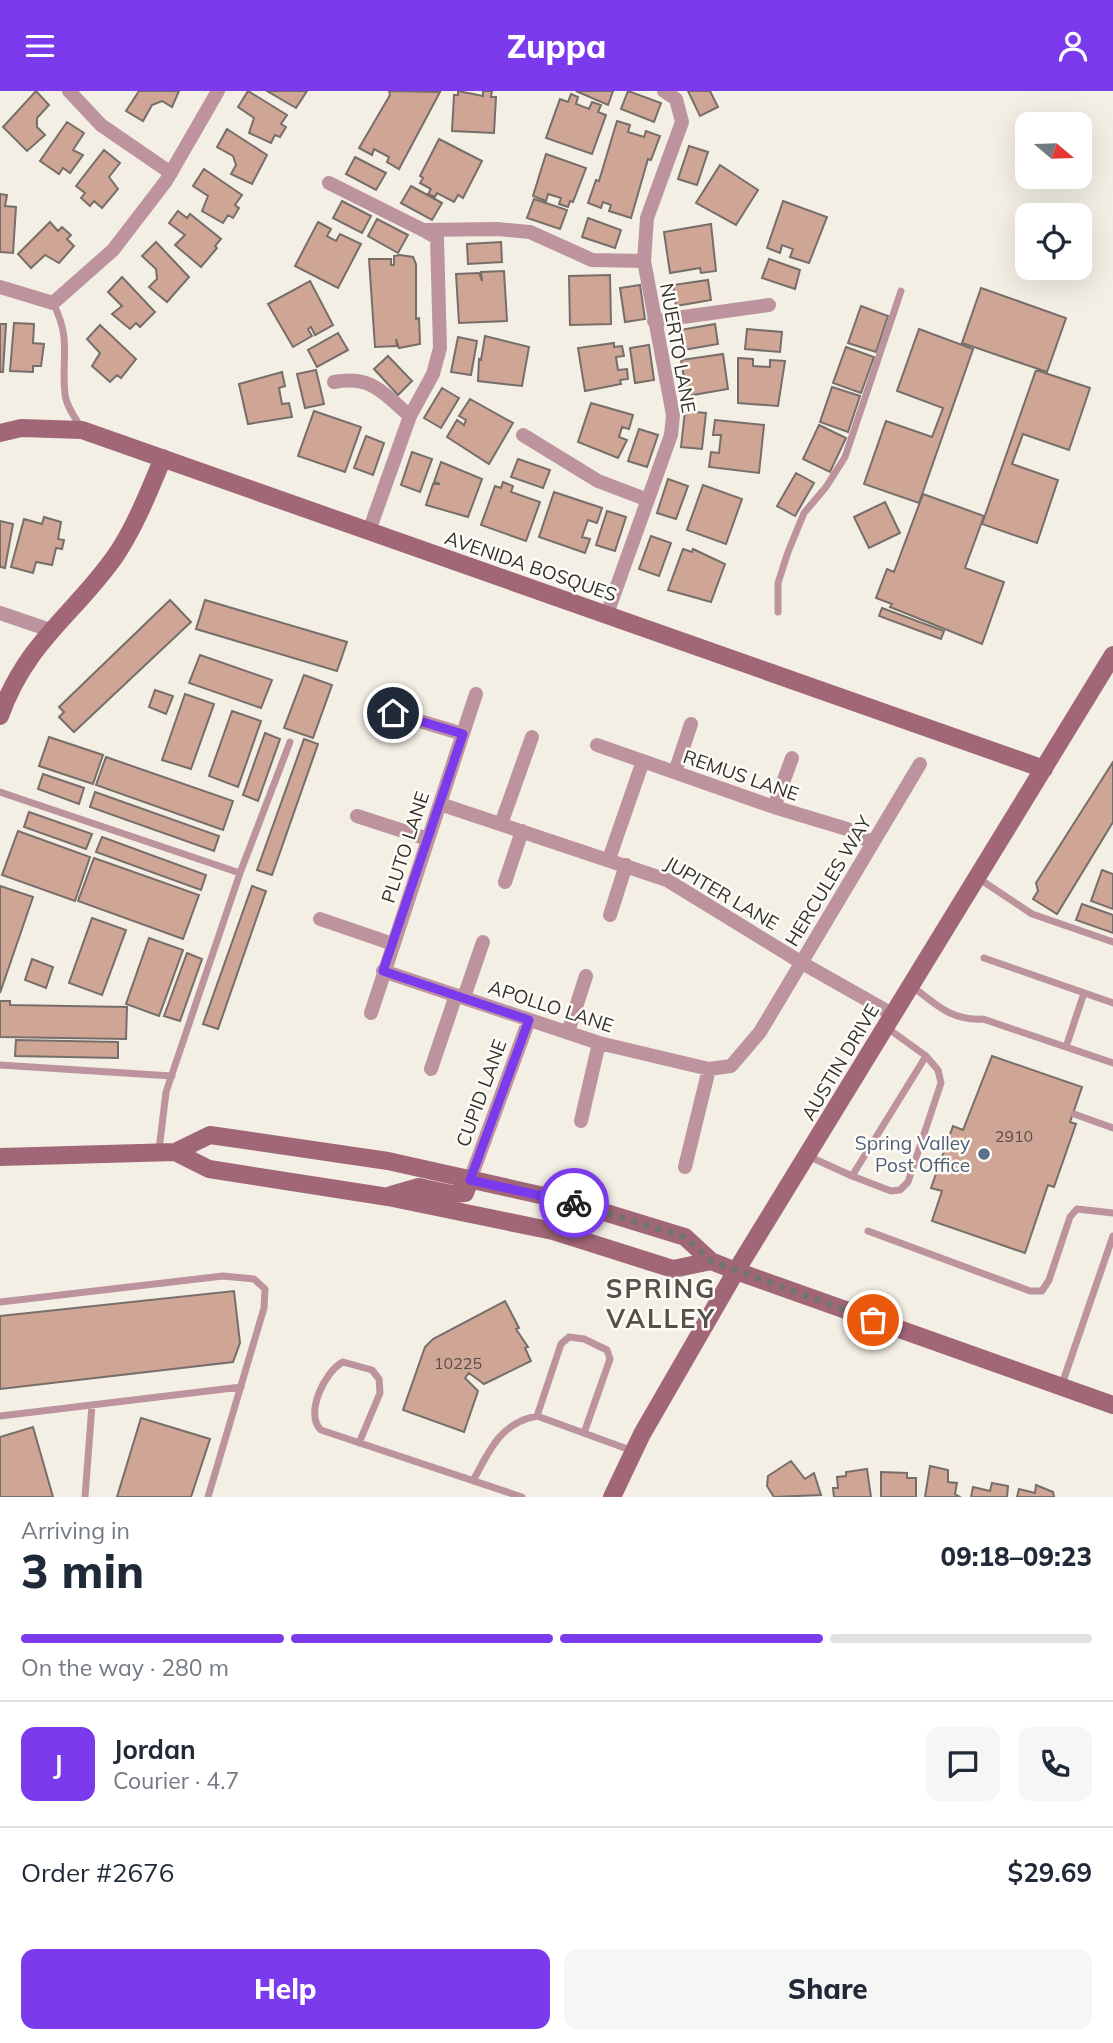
<!DOCTYPE html>
<meta charset="utf-8">
<style>
:root{--surface:#fff;--page:#f6f6f7;--text:#1f2937;--muted:#747a83;--line:#e0e1e3;--accent:#7c3aed}
body{margin:0;font-family:Mulish,sans-serif;background:var(--page);color:var(--text);height:100vh;display:flex;flex-direction:column;font-size:26px;white-space:nowrap}
*{box-sizing:border-box;margin:0}
p{font-size:23px;color:var(--muted)}
.icon{flex:none;width:38px;height:38px;fill:none;stroke:currentColor;stroke-width:2;stroke-linecap:round;stroke-linejoin:round}
.map{position:relative;height:1406px;overflow:hidden}
.side{display:flex;flex-direction:column;background:var(--surface);flex:1}
.side>*{flex:none}
.needle{width:46px;rotate:109deg}
.controls{position:absolute;left:1015px;top:21px;display:grid;gap:14px}
.controls a{display:grid;place-items:center;width:77px;height:77px;border-radius:14px;background:var(--surface);box-shadow:0 7px 28px #0002;font-size:35px}
.pin{position:absolute;display:grid;place-items:center;width:60px;height:60px;color:#fff;margin:-30px;border:4px solid #fff;border-radius:50%;box-shadow:0 2px 7px #0007}
.courier{position:absolute;display:grid;place-items:center;width:70px;height:70px;margin:-35px;border:5px solid #7c3aed;border-radius:50%;background:#fff;color:#222;box-shadow:0 2px 9px #0007}
.overview em{font-style:normal;font-weight:800}
.overview div{display:flex;flex-direction:column-reverse}
.overview{display:flex;align-items:center;justify-content:space-between;height:119px;padding:0 21px}
h1{font-size:46px;font-weight:800;line-height:52px}
.bar{display:grid;grid-template-columns:repeat(4,1fr);gap:10px 7px;align-content:center;height:84px;padding:0 21px}
.bar i{height:9px;border-radius:5px;background:var(--line)}
.bar .active{background:var(--accent)}
.bar p{grid-column:span 4}
.line{display:flex;align-items:center;gap:18px;padding:0 21px;border-top:2px solid var(--line)}
.line div{flex:1}
.round{display:grid;place-items:center;flex:none;width:74px;height:74px;border-radius:14px;background:var(--page)}
.primary-button{display:flex;gap:14px;margin-top:auto;padding:14px 21px}
.primary-button a{flex:1;height:80px;border-radius:14px;background:var(--accent);color:#fff;font-size:28px;font-weight:800;line-height:80px;text-align:center}
.primary-button a+a{background:var(--page);color:var(--text)}
header{display:flex;justify-content:space-between;align-items:center;height:91px;padding:0 21px;background:var(--accent);color:#fff;font-size:32px;font-weight:800}
.map>svg:first-child{display:block}
.building{fill:#cfa596;stroke:#776e6a;stroke-width:2}
.lines{fill:none;stroke-linecap:round;stroke-linejoin:round}
.lane{stroke:#bd949e;stroke-width:7}
.street{stroke:#bd949e;stroke-width:14}
.secondary{stroke:#a26777;stroke-width:18}
.done{stroke:#76746e;stroke-width:7;stroke-dasharray:0 12.6}
.route{stroke:#7c3aed;stroke-width:9}
.service-dot{fill:#5c6f8a;stroke:#fefcf6;stroke-width:2.5}
.labels{text-anchor:middle;stroke-width:5;stroke-linejoin:round;paint-order:stroke}
.number-label{font-size:16px;fill:#5a4e48}
.street-label{font-size:19px;fill:#33312e;stroke:#fefcf6}
.service-label{font-size:19px;fill:#4e5e75;stroke:#fefcf6;text-anchor:end}
.district-label{font-size:26px;font-weight:bold;letter-spacing:2px;fill:#55514a;stroke:#fefcf6}
</style>
<header><svg class="icon" aria-label="menu" viewBox="0 0 24 24"><path d="M4 6h16M4 12h16M4 18h16"/></svg>Zuppa<svg class="icon" aria-label="person" viewBox="0 0 24 24"><circle cx="12" cy="8" r="4"/><path d="M4 21q1-7 8-7t8 7"/></svg></header>
<div class="map">
<svg width="1113" height="1406" viewBox="0 0 1113 1406">
<rect width="100%" height="100%" fill="#f3efe5"/>
<path class="building" d="M36,0L49,14L37,27V36L45,44L27,60L3,36Z
M139,0H179L172,16L162,10L152,14L143,30L126,20Z
M248,0L287,24L281,33L286,36L280,46L275,44L271,52L249,42L254,27L238,16Z
M267,0H307L296,17Z
M389,0L440,1L399,78L387,71L389,66L374,58L372,64L359,57L390,4Z
M458,0L483,5V0H492L491,6H496L494,42L452,40L454,4H458Z
M576,0H613L608,14Z
M628,0L661,12L654,31L621,18Z
M688,0H710L718,16L700,25Z
M571,3L578,6L576,13L589,18L592,11L601,14L598,21L606,24L592,63L546,47L560,8L568,11Z
M617,30L630,34L628,41L644,46L646,40L660,45L651,69L648,68L631,127L609,120L611,114L603,111L601,117L588,112L596,89L599,90Z
M67,31L84,42L73,59L83,64L70,82L63,77L59,83L40,70Z
M227,38L267,64L252,93L231,83L236,74L233,65L217,56Z
M439,48L482,70L463,107L458,104L454,111L437,102L435,106L428,103L431,98L420,92L423,87L420,85Z
M689,55L708,61L697,94L678,88Z
M104,59L120,72L109,86L118,98L102,117L94,110L90,115L81,107L85,102L76,95Z
M546,63L586,77L573,111L570,110L568,116L559,113L561,107L548,103L546,110L533,105Z
M355,66L386,82L376,99L346,83Z
M720,74L758,99L736,134L696,112Z
M204,78L242,104L235,114L239,117L233,127L228,124L223,132L202,120L208,105L193,95Z
M411,95L442,112L432,129L401,112Z
M0,103L7,104L5,115L16,116L13,162L0,161Z
M534,108L567,119L560,138L527,127Z
M342,110L371,125L362,142L333,127Z
M783,110L827,126L809,172L790,166L793,158L782,154L780,162L767,157Z
M178,120L187,127L190,123L221,148L215,155L217,157L201,176L175,154L185,144L169,132Z
M588,127L621,139L615,157L582,146Z
M377,128L408,144L398,162L368,145Z
M50,131L58,140L62,136L71,144L67,148L74,155L59,172L45,164L31,177L18,163Z
M318,131L331,138L327,145L336,150L340,143L361,153L338,197L295,175Z
M711,133L716,180L701,182L700,177L670,182L664,141Z
M156,151L189,186L167,211L149,196L157,188L156,178L142,165Z
M501,151L502,171L468,173L467,153Z
M400,164L413,166L416,173V228L419,227L420,253L399,257L396,248L397,255L375,256L369,168H391V174H394V165Z
M769,168L800,179L795,198L762,187Z
M504,180L507,230L459,232L456,183L479,182L482,190L481,181Z
M610,184L611,233L570,234L569,185Z
M122,186L155,221L140,236L136,232L130,238L112,223L122,215L108,201Z
M708,189L711,209L676,215L673,194Z
M310,190L333,234L315,244L311,236L308,238L312,245L293,256L268,213Z
M640,194L645,228L625,231L620,197Z
M981,197L1066,227L1047,281L962,252Z
M861,215L888,225L876,261L848,252Z
M14,232L34,233L33,252L44,253L41,275H33V281L10,280Z
M0,233H6L3,281H0Z
M715,233L718,253L683,259L680,239Z
M100,234L136,268L121,287L117,284L110,291L92,275L100,262L87,248Z
M747,238L782,241L780,261L745,258Z
M919,238L973,258L919,412L864,393L886,330L932,346L943,317L897,300Z
M338,242L348,259L317,276L308,259Z
M485,245L529,256L522,295L478,290L479,268L481,269Z
M458,246L477,250L471,284L451,281Z
M614,252V256L622,255L624,265L616,266L618,279L627,278L628,288L620,289L621,293L585,300L578,257Z
M649,254L654,289L635,292L630,257Z
M846,256L874,266L861,302L833,292Z
M723,263L728,298L687,305L681,269Z
M388,265L412,290L398,304L374,278Z
M738,267L753,268V275L770,276V269L785,270L778,315L738,312Z
M316,279L324,313L305,317L297,283Z
M1036,279L1090,297L1069,359L1023,343L1012,373L1058,389L1037,452L982,433Z
M282,281L285,295L279,297L282,313L289,312L292,326L248,333L239,293Z
M832,296L860,305L848,341L820,331Z
M442,297L459,307L441,337L424,327Z
M470,308L513,332L489,373L447,346L457,329L464,334L466,329L459,325Z
M591,312L633,324L629,338L622,336L619,346L627,349L618,367L578,351Z
M314,320L361,336L345,381L298,365Z
M685,320L706,322L702,358L681,356Z
M715,329L764,334L759,382L709,376L711,361L719,362L721,344H713Z
M819,334L846,347L830,381L803,368Z
M639,338L658,344L647,376L628,370Z
M366,345L384,352L373,384L354,377Z
M412,361L432,368L420,401L401,394Z
M518,368L550,379L543,397L511,386Z
M441,371L482,388L468,426L426,414L433,393H440L434,391Z
M796,382L814,392L795,425L777,415Z
M668,388L688,395L676,428L657,422Z
M503,391L513,395L511,401L540,411L526,450L481,434L495,395L501,397Z
M703,394L742,408L726,453L687,439Z
M554,401L602,417L597,432L588,429L582,446L590,448L585,462L539,446Z
M923,403L984,425L965,477L1004,491L982,553L890,516L892,513L876,507L887,478L894,481Z
M885,411L900,442L869,457L854,426Z
M607,420L626,426L615,460L596,454Z
M44,426L61,431L58,448L64,449L62,458L56,457L52,474L36,471L33,482L11,476L24,428L42,433Z
M0,430L13,433L5,477L0,476Z
M651,445L671,452L659,485L639,478Z
M683,458L692,461L693,458L725,473L711,511L668,499Z
M170,509L191,531L74,641L59,626L64,621L59,616Z
M205,509L347,551L337,580L196,538Z
M882,517L944,540L941,548L879,525Z
M200,564L272,589L261,617L189,592Z
M304,584L332,594L313,647L284,637Z
M155,599L173,605L166,623L149,616Z
M185,603L214,613L191,678L162,669Z
M232,620L261,630L238,696L209,685Z
M265,642L280,648L258,710L243,704Z
M49,646L103,664L93,693L39,675Z
M304,648L318,653L272,784L257,779Z
M106,666L233,710L223,739L96,694Z
M1113,671V731L1057,823L1033,808L1038,800L1036,792Z
M43,683L84,697L79,713L38,698Z
M95,701L219,745L214,760L90,716Z
M29,721L92,743L86,758L24,736Z
M18,740L90,766L75,810L2,784Z
M102,746L206,784L201,799L96,761Z
M94,767L199,804L183,848L78,810Z
M1102,779L1113,783V818L1091,810Z
M0,795L33,806L0,902Z
M252,795L266,800L218,938L203,933Z
M1082,813L1113,824V842L1076,829Z
M92,827L126,839L102,904L69,892Z
M149,847L183,859L159,925L126,913Z
M187,862L202,868L180,930L164,925Z
M32,868L53,876L46,897L25,889Z
M0,910H10V914L127,916L126,948L0,946Z
M16,949L118,951V967L15,965Z
M992,965L1082,996L1070,1031L1076,1033L1054,1096L1048,1094L1025,1162L932,1130L942,1100L931,1097L953,1035L963,1039Z
M234,1200L240,1252L233,1271L0,1298V1225Z
M505,1210L519,1237L516,1238L528,1256L525,1257L531,1270L484,1293L469,1282L465,1287L478,1300L464,1341L403,1319L425,1256L433,1248Z
M141,1327L210,1348L191,1406H117Z
M33,1336L53,1406H0V1346Z
M791,1370L805,1388L814,1382L821,1404L774,1406L767,1395L768,1385Z
M930,1375L948,1379V1391L957,1392L955,1403L960,1406H925Z
M867,1378L871,1406H834L833,1397H838L837,1386L846,1385V1381Z
M881,1381L907,1382V1387H916V1406H881Z
M992,1392L1008,1395L1007,1406H971L973,1396L990,1400Z
M1036,1394L1053,1401L1054,1406H1017L1019,1398L1035,1402Z"/>
<g class="lines">
<path class="lane" d="M53,212C72,249 61,266 65,303C66,315 76,328 82,338
M778,521V492L788,461L804,422L826,396L845,366L901,200
M0,701L240,782L290,651
M978,787L1032,823L1113,851
M984,867L1113,912
M912,895C936,914 952,930 983,928L1113,972
M1066,956L1084,902
M0,974L172,985
M1074,1023L1113,1037
M159,1059L166,1001L240,782
M808,1065L852,1085L926,965L886,936
M852,1085L891,1100L900,1099L908,1091L941,992L938,979L926,965
M868,1140L1030,1200H1042L1049,1189L1070,1126L1077,1118L1113,1122
M0,1211L223,1185L254,1188L265,1198L264,1217L208,1406
M1061,1296L1113,1145
M0,1325L241,1296
M537,1325L561,1253L569,1246L584,1248L607,1259L610,1268L584,1342
M359,1352L380,1302L379,1288L372,1279L343,1271C325,1280 304,1323 321,1339L522,1406
M473,1390C489,1360 500,1332 537,1325L633,1360
M85,1406L92,1314"/>
<path class="street" d="M69,0L101,34L171,82
M329,92L423,139L497,138L530,141L592,169L644,170
M0,196L53,212L113,159L166,90L218,0
M654,230L769,214
M334,291C372,284 383,302 410,325
M523,344L598,390L648,409
M369,440L410,325L433,283L440,257L437,147L423,139
M0,522L50,539
M607,523L671,344L673,324L644,170L647,127L682,31L676,8L664,0
M393,622L463,643
M597,654L774,716L847,738L872,752
M675,681L691,633
M440,713L667,789L802,872L894,924
M774,716L792,667
M357,725L428,748
M501,733L532,646
M609,768L643,670
M505,791L522,740
M610,824L626,774
M320,828L393,853
M383,880L599,952L709,978L731,975L760,941L920,673
M464,906L483,851
M371,922L476,603
M568,941L586,885
M431,978L456,904
M581,1030L599,952
M685,1076L709,978
M470,1089L529,929"/>
<path class="secondary" d="M0,342L21,337L82,339L1044,678
M0,625C26,551 75,523 116,464C136,434 149,400 163,367
M175,1061L209,1078L388,1106L553,1140L673,1178L711,1170
M0,1066L175,1061L210,1044L388,1070L571,1111L685,1146L711,1170L736,1180L1113,1314
M391,1104L419,1096L452,1103L465,1102L470,1089
M612,1406L642,1343L736,1180L1113,564"/>
</g>
<g class="lines">
<path class="done" d="M574,1112L685,1146L711,1170L873,1229"/>
<path class="route" d="M393,622L463,643L383,880L529,929L470,1089L574,1112"/>
</g>
<circle class="service-dot" cx="984" cy="1063" r="7"/>
<g class="labels">
<g class="number-label">
<text x="1014" y="1051">2910</text>
<text x="458" y="1278">10225</text>
</g>
<g class="street-label">
<text transform="translate(678 257) rotate(80)" y="7">NUERTO LANE</text>
<text transform="translate(531 475) rotate(19)" y="7">AVENIDA BOSQUES</text>
<text transform="translate(741 684) rotate(19)" y="7">REMUS LANE</text>
<text transform="translate(405 756) rotate(-72)" y="7">PLUTO LANE</text>
<text transform="translate(828 790) rotate(-59)" y="7">HERCULES WAY</text>
<text transform="translate(722 802) rotate(30)" y="7">JUPITER LANE</text>
<text transform="translate(551 915) rotate(18)" y="7">APOLLO LANE</text>
<text transform="translate(840 971) rotate(-59)" y="7">AUSTIN DRIVE</text>
<text transform="translate(481 1002) rotate(-70)" y="7">CUPID LANE</text>
</g>
<g class="service-label">
<text x="970" y="1059">Spring Valley<tspan x="970" dy="22">Post Office</tspan></text>
</g>
<g class="district-label">
<text x="661" y="1207">SPRING<tspan x="661" dy="30">VALLEY</tspan></text>
</g>
</g>
</svg>
<div class="controls">
<a><svg class="needle" viewBox="-14 -14 28 28"><path d="M0-13l5 13h-10z" fill="#e53935"/><path d="M0 13l5-13h-10z" fill="#747a83"/></svg></a>
<a><svg class="icon" aria-label="locate" viewBox="0 0 24 24"><circle cx="12" cy="12" r="6"/><path d="M12 2v4M12 18v4M2 12h4M18 12h4"/></svg></a>
</div>
<div class="pin" style="left:873px;top:1229px;background:#ea580c"><svg class="icon" aria-label="bag" viewBox="0 0 24 24"><path d="M5 8h14l-1 12H6zM9 8a3 3 0 0 1 6 0"/></svg></div>
<div class="pin" style="left:393px;top:622px;background:#1f2937"><svg class="icon" aria-label="home" viewBox="0 0 24 24"><path d="M3 11l9-7 9 7M6 9v11h12V9"/></svg></div>
<div class="courier" style="left:574px;top:1112px"><svg class="icon" aria-label="bike" viewBox="0 0 24 24"><circle cx="6" cy="16" r="4"/><circle cx="18" cy="16" r="4"/><path d="M6 16l4-8h5l3 8M10 8l3 8H6M13 5h3"/></svg></div>
</div>
<section class="side">
<div class="overview"><div><h1>3 min</h1><p>Arriving in</p></div><em>09:18–09:23</em></div>
<div class="bar"><i class="active"></i><i class="active"></i><i class="active"></i><i></i><p>On the way · 280 m</p></div>
<div class="line" style="height:126px"><b class="round" style="background:var(--accent);color:#fff">J</b><div><b>Jordan</b><p>Courier · 4.7</p></div><a class="round"><svg class="icon" aria-label="chat" viewBox="0 0 24 24"><path d="M4 5h16v11H9l-5 4z"/></svg></a><a class="round"><svg class="icon" aria-label="phone" viewBox="0 0 24 24"><path d="M5 4h4l2 5-3 2q2 4 5 5l2-3 5 2v4C11 20 4 13 5 4z"/></svg></a></div>
<div class="line" style="height:91px"><div>Order #2676</div><b>$29.69</b></div>
<div class="primary-button"><a>Help</a><a>Share</a></div>
</section>
